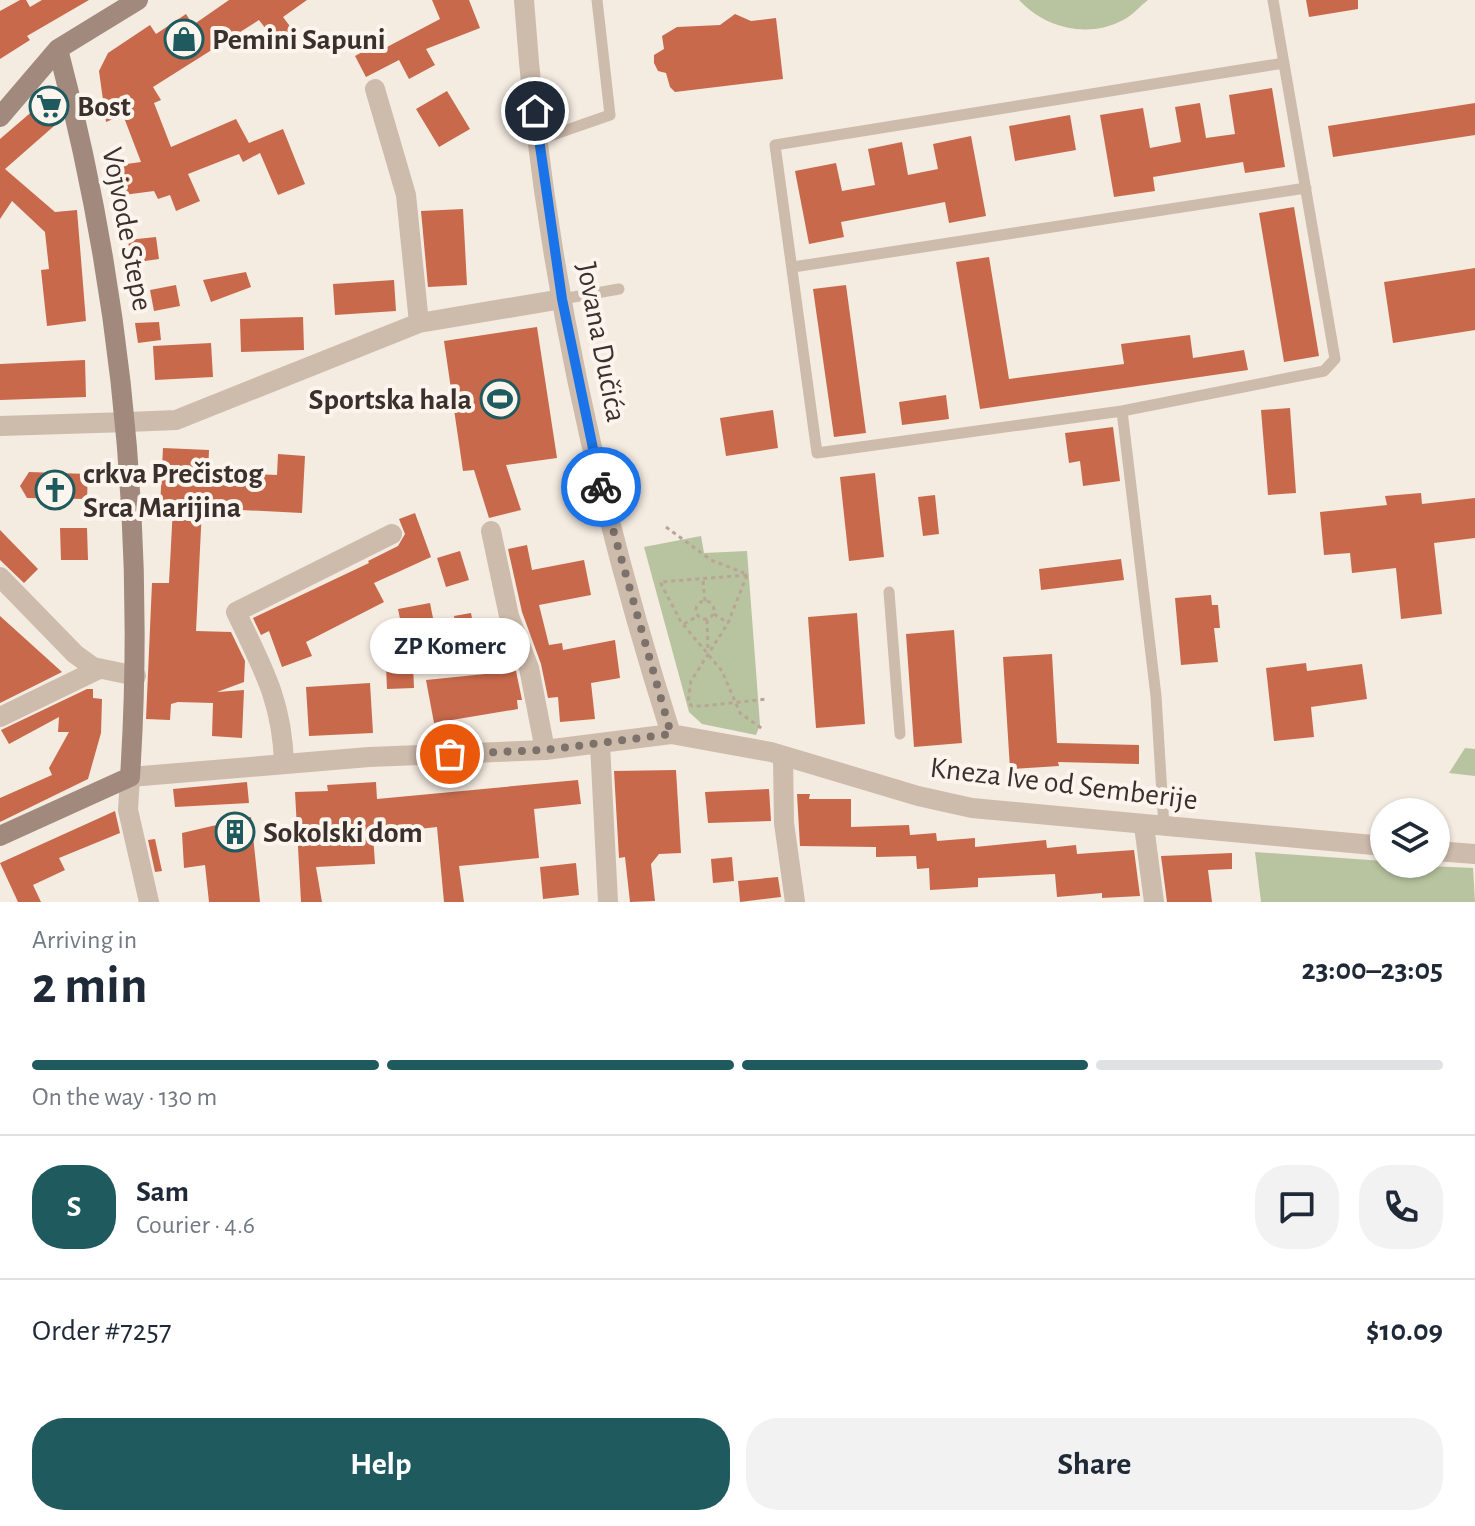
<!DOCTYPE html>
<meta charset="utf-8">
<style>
:root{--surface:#fff;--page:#f2f2f3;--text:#1f2937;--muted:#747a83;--line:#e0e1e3;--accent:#1f5a5e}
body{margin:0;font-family:"Alegreya Sans",sans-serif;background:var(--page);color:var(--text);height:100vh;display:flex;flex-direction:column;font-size:30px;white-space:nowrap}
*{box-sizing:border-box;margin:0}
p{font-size:26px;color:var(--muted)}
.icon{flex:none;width:44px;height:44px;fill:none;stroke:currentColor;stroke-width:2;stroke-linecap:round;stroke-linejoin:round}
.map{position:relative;height:902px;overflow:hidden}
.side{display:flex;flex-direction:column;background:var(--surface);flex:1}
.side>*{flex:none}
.tools{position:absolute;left:1370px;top:798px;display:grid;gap:16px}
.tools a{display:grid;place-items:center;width:80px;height:80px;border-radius:50%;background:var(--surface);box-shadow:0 2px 6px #0004;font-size:40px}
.pin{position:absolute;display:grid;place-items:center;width:68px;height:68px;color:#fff;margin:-34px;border:4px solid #fff;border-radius:50%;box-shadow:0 2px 8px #0007}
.courier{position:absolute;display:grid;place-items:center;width:80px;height:80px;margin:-40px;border:6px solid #1a73e8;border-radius:50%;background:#fff;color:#222;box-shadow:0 2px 10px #0007}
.bubble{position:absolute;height:56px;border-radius:28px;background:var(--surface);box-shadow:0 2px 6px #0004;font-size:26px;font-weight:700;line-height:56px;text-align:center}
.head em{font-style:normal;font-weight:700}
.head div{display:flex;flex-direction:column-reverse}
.head{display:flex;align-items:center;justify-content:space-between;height:136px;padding:0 32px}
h1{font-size:52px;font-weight:700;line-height:60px}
.bar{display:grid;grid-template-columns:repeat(4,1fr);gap:12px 8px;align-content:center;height:96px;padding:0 32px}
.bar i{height:10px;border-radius:6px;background:var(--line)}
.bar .selected{background:var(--accent)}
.bar p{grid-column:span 4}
.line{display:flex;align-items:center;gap:20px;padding:0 32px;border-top:2px solid var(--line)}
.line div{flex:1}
.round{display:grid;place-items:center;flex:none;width:84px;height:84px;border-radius:32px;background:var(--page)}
.primary-button{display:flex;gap:16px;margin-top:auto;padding:16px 32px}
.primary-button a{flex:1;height:92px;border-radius:32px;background:var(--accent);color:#fff;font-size:32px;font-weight:700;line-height:92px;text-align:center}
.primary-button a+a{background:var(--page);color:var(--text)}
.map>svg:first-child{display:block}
.green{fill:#b8c4a0}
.building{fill:#c8694b}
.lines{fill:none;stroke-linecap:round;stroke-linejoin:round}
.path{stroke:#b9a596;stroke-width:3;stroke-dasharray:4 4;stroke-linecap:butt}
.service{stroke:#cdbbac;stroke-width:11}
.minor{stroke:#cdbbac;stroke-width:20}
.tertiary{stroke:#cdbbac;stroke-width:20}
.secondary{stroke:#a18a7d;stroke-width:20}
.done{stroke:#7c716b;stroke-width:8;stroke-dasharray:0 14.4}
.route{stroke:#1a73e8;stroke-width:10}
.labels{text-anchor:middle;stroke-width:8;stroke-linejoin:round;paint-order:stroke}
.poi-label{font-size:30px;font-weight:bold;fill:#3b302b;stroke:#fbf5ee;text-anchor:start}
.street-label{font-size:30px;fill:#3b302b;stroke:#fbf5ee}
</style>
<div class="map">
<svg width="1475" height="902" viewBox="0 0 1475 902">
<rect width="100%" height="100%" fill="#f4ebe1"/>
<path class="green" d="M1019,0H1148C1140,6 1132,16 1123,20C1088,39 1045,28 1019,0Z
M701,536L704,553L747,551L760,725L756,735L702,724L689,712L644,547Z
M1465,748L1475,749V776L1449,773Z
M1255,852L1384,861V864L1473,868L1475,902H1261Z"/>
<path class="building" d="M20,0H26L30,7L42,0H89L27,36L30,40L0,59V11Z
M229,0H307L283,17L295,33L278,45L259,20L153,87L161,100L154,103L171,147L236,119L249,143L283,129L305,184L278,195L260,153L243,162L239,154L188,174L200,201L176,211L170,195L158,199L154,191L116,196L112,166L141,162L123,115L106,122L99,71L108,53L150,25L156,34L186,14L193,25Z
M432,0H469L480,28L426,49L435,65L409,79L399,60L366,77L355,56L384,40L387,47L440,19Z
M1306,0H1358V9L1309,17Z
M735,14L751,21L776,18L783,79L675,92L670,87L666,73L658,71L654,63V55L664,49L662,36L677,27L720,25Z
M1272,88L1285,167L1245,173L1243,162L1153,177L1155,191L1114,197L1100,115L1143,108L1150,148L1181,142L1175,107L1200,103L1206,138L1235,134L1229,95Z
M447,91L470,129L439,147L416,109Z
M50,96L58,105L62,119L5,169L55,212L77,210L86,321L47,326L41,270L49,269L45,232L12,201L0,219V139Z
M1475,103V135L1333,157L1328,126Z
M1070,115L1076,150L1015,161L1009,126Z
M971,136L986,216L949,223L945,202L841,222L844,237L809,244L795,171L836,163L842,191L875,185L868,149L902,142L908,175L938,169L933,144Z
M1294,207L1319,356L1284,362L1259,213Z
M463,209L467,285L428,287L421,211Z
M156,237L159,259L131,263L128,240Z
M989,257L1009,379L1124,364L1121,344L1190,335L1193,358L1244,350L1248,370L980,409L956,262Z
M1475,268V330L1393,343L1384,282Z
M246,272L251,287L211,302L203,280Z
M394,280L396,311L335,315L333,284Z
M176,285L180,306L154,311L150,290Z
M846,285L866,433L834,437L813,289Z
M303,317L304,350L241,352L240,319Z
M159,322L161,340L138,343L135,323Z
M537,327L557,458L506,465L521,510L489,518L474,470L463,471L444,341Z
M211,343L213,377L155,380L153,346Z
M85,360L86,397L0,400V364Z
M946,395L949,419L902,425L899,402Z
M1290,408L1296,493L1268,495L1261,410Z
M773,410L778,448L726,456L720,418Z
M1113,427L1120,481L1083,486L1080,461L1069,463L1065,433Z
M163,448L209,450L208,472L277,475L278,454L305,456L302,513L202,508L196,631L231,632L245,661L244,682L217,692L244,690L242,738L212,736L213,703L178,702L171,704L170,720L146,719L152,583H169L173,507H160Z
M29,472L88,474L87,499L27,498L20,486Z
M875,473L884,557L849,561L840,477Z
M1421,493L1422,504L1475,498V538L1434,543L1442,614L1401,619L1396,568L1352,573L1350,553L1324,555L1320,512L1387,505L1385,496Z
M935,495L939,534L923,536L918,497Z
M415,513L431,557L374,583L384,602L306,642L312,656L282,667L269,631L261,635L253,618L369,563L368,561L398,546L405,534L399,519Z
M60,528H87L88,560H61Z
M0,530L38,569L24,583L0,560Z
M527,545L532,570L584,560L591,595L539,605L549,645L562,643L563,650L615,640L620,678L591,683L595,719L560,722L558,697L548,698L541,664L522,612L508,549Z
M460,551L469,580L446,587L437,558Z
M1121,559L1124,580L1041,590L1039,569Z
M1211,595L1212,605H1218L1220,628H1214L1218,662L1181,665L1175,598Z
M430,603L436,633L405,643L398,609Z
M471,613L474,629L457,632L454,616Z
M857,613L865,724L816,728L808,617Z
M0,616L62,672L0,703Z
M954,630L962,743L914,747L906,634Z
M1052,654L1057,743L1139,745V764L1058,762L1059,766L1010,769L1003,657Z
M1306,663L1307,671L1362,664L1367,699L1311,707L1314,737L1274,741L1266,668Z
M413,664L414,688L387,689L386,666Z
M516,671L522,700H517L518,709L434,723L426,680Z
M370,683L373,733L309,736L306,687Z
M87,689H93V698L102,699L101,733L88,779L0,822V798L52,775L49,768L69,732H58L59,717L9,744L1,730Z
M676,770L681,853L659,854L651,864L655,901L630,902L625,857L619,858L614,771Z
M578,780L581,804L534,809L539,858L459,866L464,902H444L437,827L373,834L375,864L316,867L322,902H301L295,792L328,791L327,785L376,782L377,799Z
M247,782L249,803L175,807L173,789Z
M769,789L771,821L708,823L705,792Z
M797,794H810L809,799H851V827L909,825L910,835L936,833L937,841L975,838V847L1046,840L1047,848L1076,845L1077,854L1134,850L1140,896L1102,898V893L1057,897L1055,874L978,878V887L930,890L929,868L917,869L916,856L876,857V847L800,846Z
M115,811L120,833L59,858L65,870L33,885L41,902H18L0,863Z
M251,817L260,902H209L205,865L184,868L182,833Z
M155,839L162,871L155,872L148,840Z
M1232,853V869L1208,870L1212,902H1167L1161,856Z
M732,857L734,881L713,883L711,859Z
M576,863L579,895L543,899L540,867Z
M778,877L781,897L740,902L738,881Z"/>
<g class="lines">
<path class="path" d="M666,527L711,560L744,573
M747,575L660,582L681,622L722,671L740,713L764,730
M747,575L728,623L691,681L688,702L692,706H703L767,699
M703,581L705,601
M696 610a9 9 0 1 1 18 0a9 9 0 1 1-18 0Z
M714,614L728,623
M707,620L708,652
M684,624L698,616"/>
<path class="service" d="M538,140L610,115L597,0
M793,267L1306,188
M562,299L619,289
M1122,411L817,453L775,145L1284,63
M889,592L900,734
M1164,827L1156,696L1122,411L1324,371L1335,359L1273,0"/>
<path class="minor" d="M375,89L406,195L419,323
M128,422L176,420L419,323L562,299
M491,531L509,616L529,668L545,750
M0,717L99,669
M600,744L608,902
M783,757L784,823L795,902
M284,763C282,700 262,667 236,612L392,534
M130,777L128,810L149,902
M1144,826L1154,902"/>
<path class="tertiary" d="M524,0C541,250 595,496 671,734
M0,426L128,422
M0,577L75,654L93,667L136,676
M130,777L369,757L545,750L671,734L771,752L918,796L972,808L1384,846
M1436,851L1475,854"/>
<path class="secondary" d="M0,117L58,49L138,0
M0,836L130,777C146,529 121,288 58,49"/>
</g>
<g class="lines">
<path class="done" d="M450,754L545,750L671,734L601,487"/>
<path class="route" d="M535,111L562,299L601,487"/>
</g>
<defs>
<symbol id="shop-ring" viewBox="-11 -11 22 22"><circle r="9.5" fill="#fbf5ee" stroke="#1f5a5e" stroke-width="1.5"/><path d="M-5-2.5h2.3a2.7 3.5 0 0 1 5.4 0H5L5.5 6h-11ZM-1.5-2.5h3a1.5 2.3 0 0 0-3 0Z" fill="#1f5a5e"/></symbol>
<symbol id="supermarket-ring" viewBox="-11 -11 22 22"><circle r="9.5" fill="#fbf5ee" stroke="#1f5a5e" stroke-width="1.5"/><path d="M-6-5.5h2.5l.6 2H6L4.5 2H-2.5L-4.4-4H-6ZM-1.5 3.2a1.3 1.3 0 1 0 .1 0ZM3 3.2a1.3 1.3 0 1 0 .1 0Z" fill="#1f5a5e"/></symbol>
<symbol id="stadium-ring" viewBox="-11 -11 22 22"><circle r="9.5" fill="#fbf5ee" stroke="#1f5a5e" stroke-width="1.5"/><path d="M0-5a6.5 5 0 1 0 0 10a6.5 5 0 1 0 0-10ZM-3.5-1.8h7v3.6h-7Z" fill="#1f5a5e"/></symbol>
<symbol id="church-ring" viewBox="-11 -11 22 22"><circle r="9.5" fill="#fbf5ee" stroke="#1f5a5e" stroke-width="1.5"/><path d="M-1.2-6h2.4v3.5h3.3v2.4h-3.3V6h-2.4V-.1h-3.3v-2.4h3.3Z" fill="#1f5a5e"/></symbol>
<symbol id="building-ring" viewBox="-11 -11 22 22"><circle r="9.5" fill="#fbf5ee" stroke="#1f5a5e" stroke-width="1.5"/><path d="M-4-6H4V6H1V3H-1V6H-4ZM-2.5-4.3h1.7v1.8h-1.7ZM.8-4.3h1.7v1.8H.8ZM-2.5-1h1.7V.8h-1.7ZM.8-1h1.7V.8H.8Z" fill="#1f5a5e"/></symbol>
</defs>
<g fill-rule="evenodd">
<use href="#shop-ring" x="162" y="17" width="44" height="44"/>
<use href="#supermarket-ring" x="27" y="84" width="44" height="44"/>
<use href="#stadium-ring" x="478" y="377" width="44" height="44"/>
<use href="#church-ring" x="33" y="468" width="44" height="44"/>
<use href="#building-ring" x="213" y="810" width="44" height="44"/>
</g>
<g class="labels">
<g class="poi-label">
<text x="212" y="49">Pemini Sapuni</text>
<text x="77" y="116">Bost</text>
<text x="472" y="409" text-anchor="end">Sportska hala</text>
<text x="83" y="483">crkva Prečistog<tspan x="83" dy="34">Srca Marijina</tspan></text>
<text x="263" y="842">Sokolski dom</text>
</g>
<g class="street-label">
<text transform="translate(128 229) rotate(79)" y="10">Vojvode Stepe</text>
<text transform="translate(602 342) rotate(79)" y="10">Jovana Dučića</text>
<text transform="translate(1064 783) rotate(7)" y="10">Kneza Ive od Semberije</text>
</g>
</g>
</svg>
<div class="tools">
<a><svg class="icon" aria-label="layers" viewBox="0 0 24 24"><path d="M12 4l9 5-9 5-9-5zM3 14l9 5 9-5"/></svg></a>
</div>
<div class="pin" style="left:450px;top:754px;background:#ea580c"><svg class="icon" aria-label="bag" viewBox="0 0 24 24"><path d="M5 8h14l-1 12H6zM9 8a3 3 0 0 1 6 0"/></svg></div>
<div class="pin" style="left:535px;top:111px;background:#1f2937"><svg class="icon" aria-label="home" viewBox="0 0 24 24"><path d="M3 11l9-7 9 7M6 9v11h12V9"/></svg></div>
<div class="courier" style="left:601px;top:487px"><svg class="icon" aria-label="bike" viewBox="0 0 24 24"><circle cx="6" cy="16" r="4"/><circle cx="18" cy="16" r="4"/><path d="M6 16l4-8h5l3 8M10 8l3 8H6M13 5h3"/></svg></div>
<div class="bubble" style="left:370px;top:618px;width:160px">ZP Komerc</div>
</div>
<section class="side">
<div class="head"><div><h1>2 min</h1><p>Arriving in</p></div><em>23:00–23:05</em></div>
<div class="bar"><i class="selected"></i><i class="selected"></i><i class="selected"></i><i></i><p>On the way · 130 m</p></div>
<div class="line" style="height:144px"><b class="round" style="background:var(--accent);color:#fff">S</b><div><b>Sam</b><p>Courier · 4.6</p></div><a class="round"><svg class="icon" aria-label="chat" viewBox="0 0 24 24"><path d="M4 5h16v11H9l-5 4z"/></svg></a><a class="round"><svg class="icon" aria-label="phone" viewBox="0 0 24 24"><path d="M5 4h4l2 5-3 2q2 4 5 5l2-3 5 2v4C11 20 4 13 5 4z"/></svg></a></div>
<div class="line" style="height:104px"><div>Order #7257</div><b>$10.09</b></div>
<div class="primary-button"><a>Help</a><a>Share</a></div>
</section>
